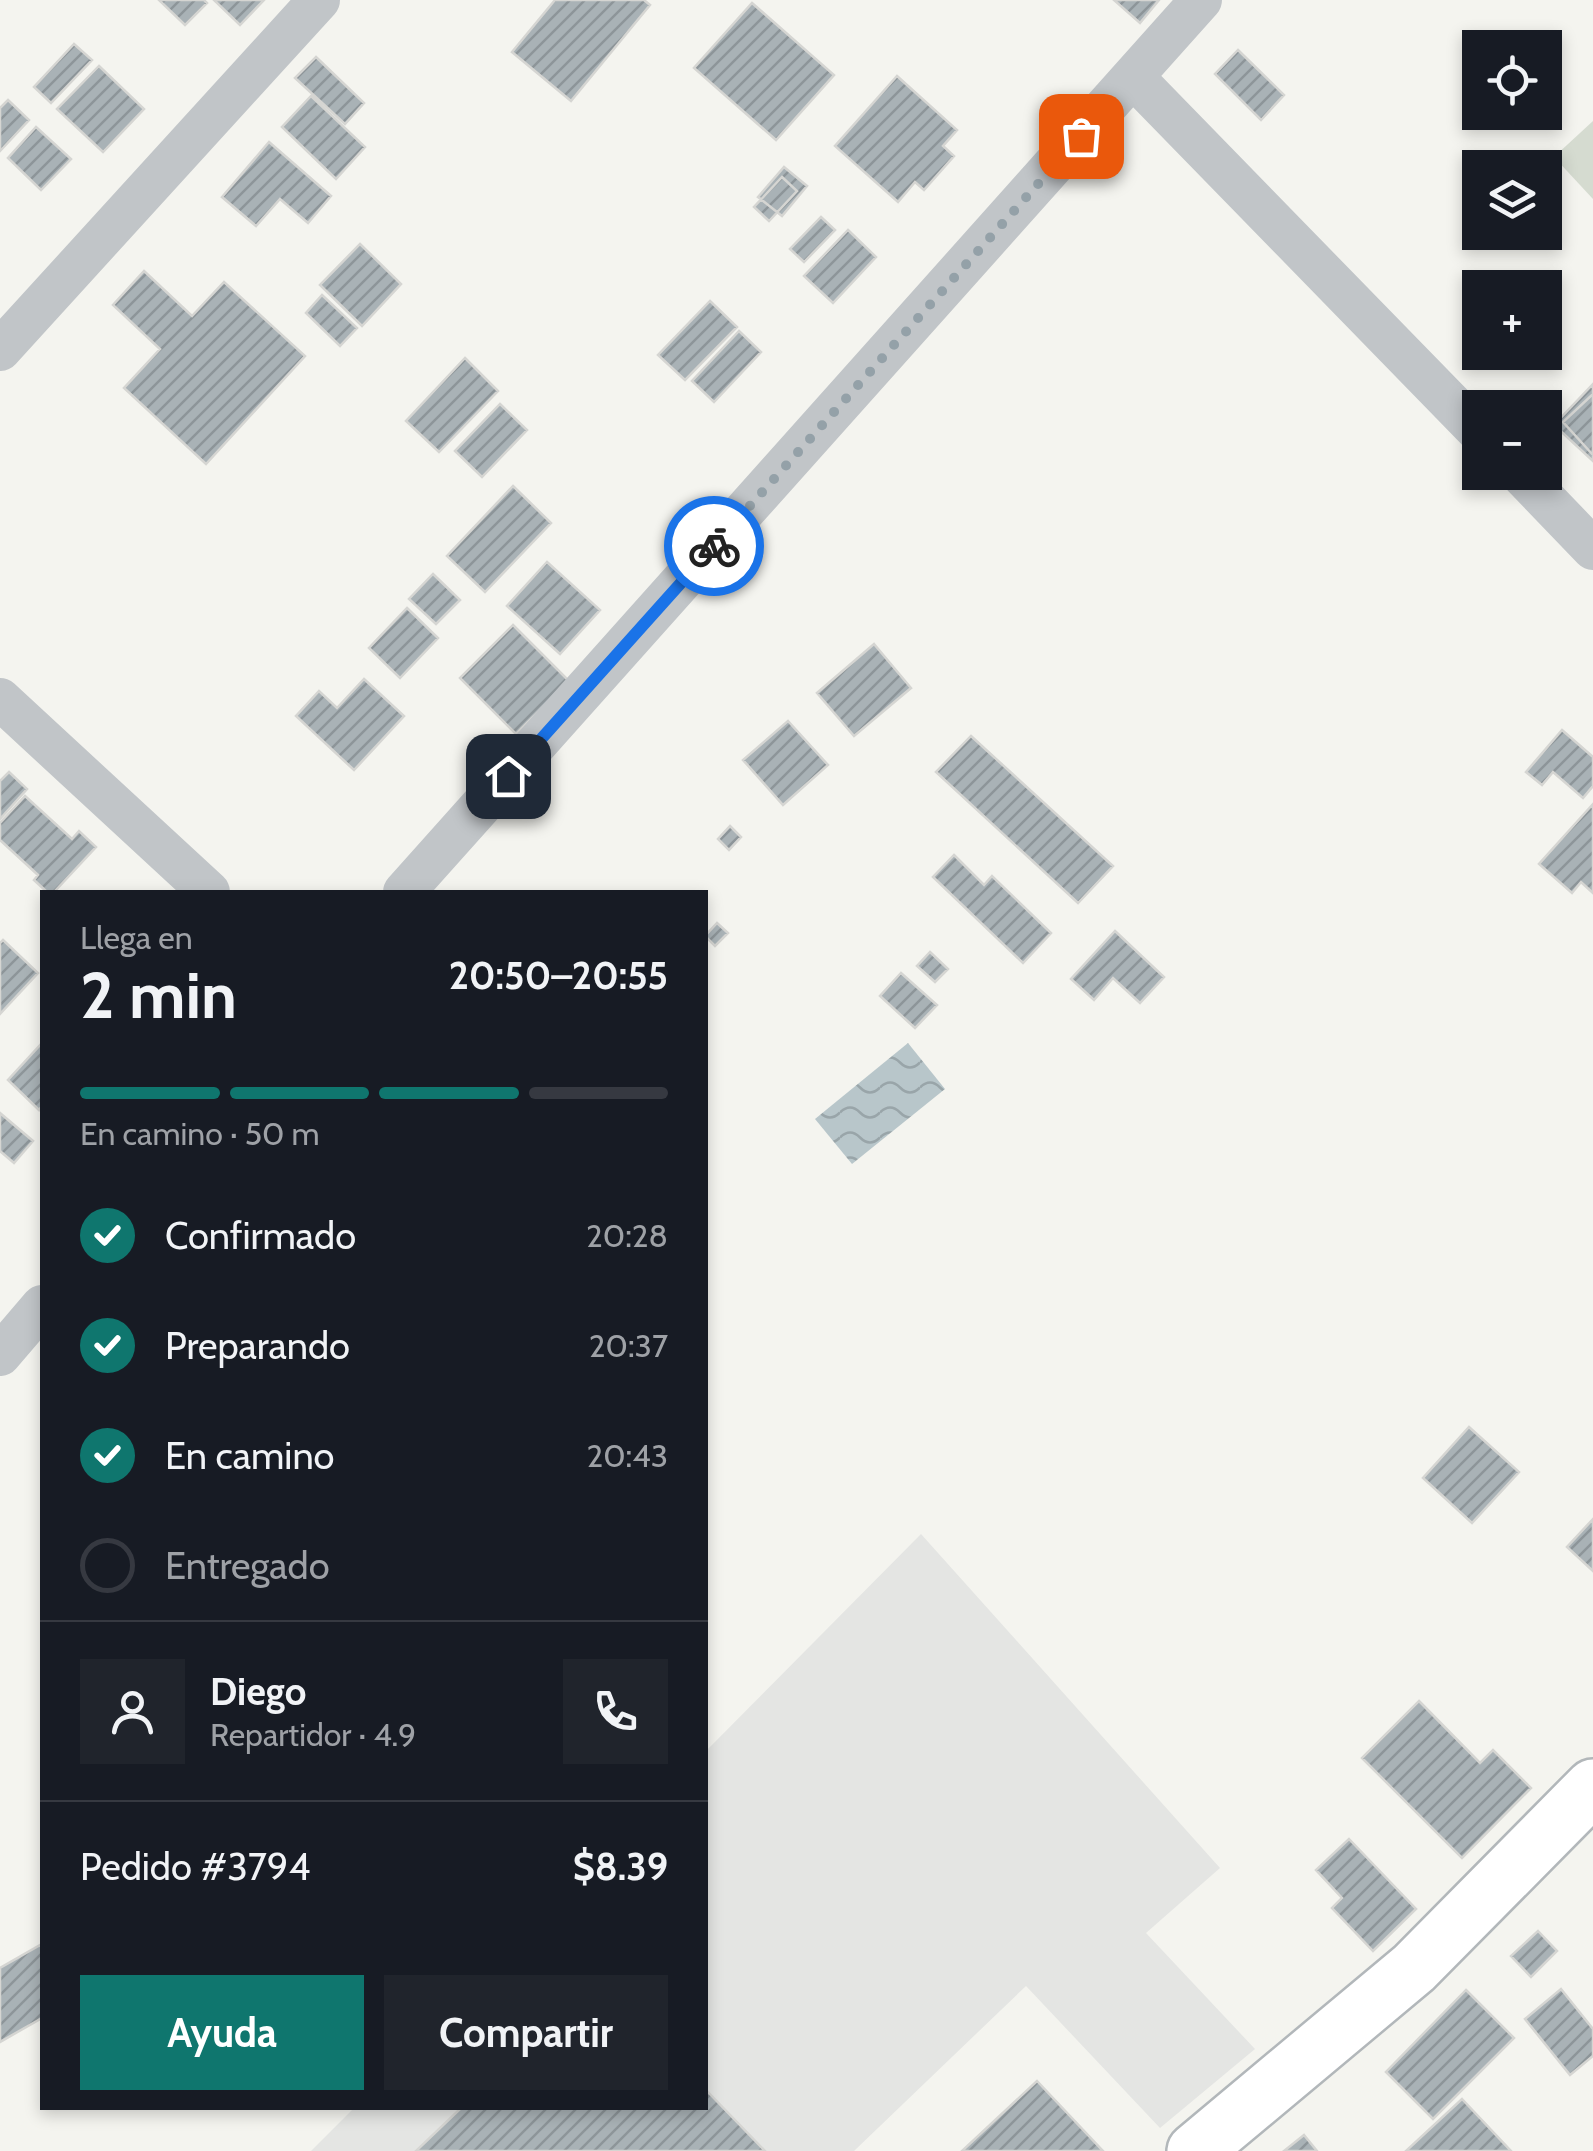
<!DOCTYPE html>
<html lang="es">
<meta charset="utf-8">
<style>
:root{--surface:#171b24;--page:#20242c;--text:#f1f3f6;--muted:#9ea1a6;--line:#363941;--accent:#0f766e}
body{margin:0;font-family:Cabin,sans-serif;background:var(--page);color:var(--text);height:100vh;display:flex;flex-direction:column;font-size:38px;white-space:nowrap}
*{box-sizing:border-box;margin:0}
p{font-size:32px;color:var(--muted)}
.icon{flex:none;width:55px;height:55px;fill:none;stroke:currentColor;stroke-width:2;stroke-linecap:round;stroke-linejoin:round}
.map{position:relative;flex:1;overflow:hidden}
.drawer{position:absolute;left:40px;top:890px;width:668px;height:1220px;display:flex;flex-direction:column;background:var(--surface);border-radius:0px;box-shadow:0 5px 15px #0003}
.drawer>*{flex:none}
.tools{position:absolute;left:1462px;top:30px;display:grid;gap:20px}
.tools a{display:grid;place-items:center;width:100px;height:100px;border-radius:0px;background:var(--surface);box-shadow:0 5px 15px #0003;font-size:50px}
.pin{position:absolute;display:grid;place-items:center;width:85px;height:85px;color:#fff;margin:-42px;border-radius:20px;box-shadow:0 5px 15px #0006}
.courier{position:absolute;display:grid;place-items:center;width:100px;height:100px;margin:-50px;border:8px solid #1a73e8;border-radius:50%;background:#fff;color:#222;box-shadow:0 2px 12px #0007}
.head em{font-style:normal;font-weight:800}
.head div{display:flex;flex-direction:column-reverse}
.head{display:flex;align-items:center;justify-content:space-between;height:170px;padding:0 40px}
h1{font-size:65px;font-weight:800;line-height:75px}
.bar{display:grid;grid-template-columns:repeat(4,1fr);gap:15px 10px;align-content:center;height:120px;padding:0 40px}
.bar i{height:12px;border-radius:8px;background:var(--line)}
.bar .active{background:var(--accent)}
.bar p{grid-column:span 4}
.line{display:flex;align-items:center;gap:25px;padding:0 40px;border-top:2px solid var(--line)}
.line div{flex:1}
.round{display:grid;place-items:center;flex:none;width:105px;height:105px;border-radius:0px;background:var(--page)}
ol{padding:0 40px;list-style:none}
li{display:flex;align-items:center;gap:30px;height:110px}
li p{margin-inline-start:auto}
li .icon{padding:10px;border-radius:50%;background:var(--accent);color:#fff;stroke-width:4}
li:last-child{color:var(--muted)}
li i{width:55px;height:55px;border:5px solid var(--line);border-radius:50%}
.primary-button{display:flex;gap:20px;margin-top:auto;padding:20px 40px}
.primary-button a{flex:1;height:115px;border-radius:0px;background:var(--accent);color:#fff;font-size:40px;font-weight:800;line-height:115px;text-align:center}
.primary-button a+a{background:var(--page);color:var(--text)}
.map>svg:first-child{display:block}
.built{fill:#e4e5e3}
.pitch{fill:#d5dbd0}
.water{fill:url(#water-waves)}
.building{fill:url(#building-hatch);stroke:#d5d5d2;stroke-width:2.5}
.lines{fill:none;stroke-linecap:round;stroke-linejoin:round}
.primary-casing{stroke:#b2b7ba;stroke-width:60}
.street{stroke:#c1c5c8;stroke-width:42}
.primary{stroke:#fff;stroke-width:55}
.done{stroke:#94a1a8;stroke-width:10;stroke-dasharray:0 18}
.route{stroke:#1a73e8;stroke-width:12}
</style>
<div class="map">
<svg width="1593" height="2151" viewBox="0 0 1593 2151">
<defs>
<pattern id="water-waves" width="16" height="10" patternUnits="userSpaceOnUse" patternTransform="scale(2.5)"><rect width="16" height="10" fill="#b8c6ca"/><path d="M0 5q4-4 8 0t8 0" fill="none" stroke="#99a5a9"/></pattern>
<pattern id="building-hatch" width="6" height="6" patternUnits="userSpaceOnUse" patternTransform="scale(2.5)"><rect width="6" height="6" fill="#a9b2b6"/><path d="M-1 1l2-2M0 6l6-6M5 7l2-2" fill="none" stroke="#8d9599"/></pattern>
</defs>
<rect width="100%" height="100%" fill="#f4f4ef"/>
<path class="built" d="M921,1534L1220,1868L1146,1933L1255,2049L1160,2128L1026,1986L854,2151H311L354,2108H705V1752Z"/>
<path class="pitch" d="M1593,121V199L1554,157Z"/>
<path class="water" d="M908,1043L945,1089L852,1164L815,1119Z"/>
<path class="building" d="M159,0H204L207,3L185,25Z
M214,0H264L240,25Z
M555,0H644L650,5L571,101L512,52Z
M1114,0H1159L1140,23Z
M752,3L834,75L776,140L694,68Z
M74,44L92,60L51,103L34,87Z
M1238,50L1284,95L1261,120L1215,74Z
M316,57L364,103L345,124L295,78Z
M99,66L144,109L103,152L57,109Z
M897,76L957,130L943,146L954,156L924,190L915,182L898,202L835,146Z
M311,96L365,147L336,179L282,127Z
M8,100L29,120L0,151V108Z
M36,127L71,159L41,190L8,158Z
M269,142L331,196L308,223L280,199L256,226L222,197Z
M784,167L807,186L782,216L758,197Z
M782,177L797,191L769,221L754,207Z
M821,217L835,230L804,262L790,249Z
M848,230L876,257L833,303L804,276Z
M360,244L401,284L362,326L320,285Z
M144,271L192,316L224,282L305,356L206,464L124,388L160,349L113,305Z
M322,295L357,328L340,346L306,313Z
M710,301L737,327L685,380L658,355Z
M739,331L761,352L714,402L692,381Z
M465,358L498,391L439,452L406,421Z
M1593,384V461L1554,425Z
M1593,394V455L1563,422Z
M500,404L527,430L482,477L455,451Z
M513,486L551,523L485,592L447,556Z
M547,562L600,610L560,654L507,606Z
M433,574L460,600L436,624L409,599Z
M407,608L438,638L400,678L369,648Z
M513,625L569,681L516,734L460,678Z
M874,644L911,688L854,736L817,693Z
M364,679L404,716L354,770L296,716L319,691L337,708Z
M788,721L828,765L783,805L743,760Z
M1562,730L1593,757V786L1583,798L1553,772L1542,785L1526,772Z
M971,736L1113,866L1078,903L936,772Z
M9,772L27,789L0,819V781Z
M25,796L72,839L79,831L96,847L54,892H47L34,880L38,875L0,840V823Z
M1593,804V893L1581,882L1572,893L1539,864Z
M730,826L741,837L729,850L718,839Z
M954,855L984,885L992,876L1051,933L1023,963L933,877Z
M717,923L728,933L715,946L705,936Z
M1115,931L1164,977L1140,1003L1113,978L1094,1000L1071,979Z
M3,940L38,973L0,1014V943Z
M930,952L948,969L935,982L917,966Z
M901,973L937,1005L915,1028L880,996Z
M42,1043V1106L39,1110L8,1080Z
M0,1113L33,1141L14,1163L0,1151Z
M1469,1427L1519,1472L1472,1523L1423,1478Z
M1593,1519V1571L1567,1547Z
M1419,1701L1480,1763L1493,1750L1531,1788L1462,1858L1362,1758Z
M1349,1839L1416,1909L1373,1951L1332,1908L1342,1898L1316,1870Z
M1538,1931L1557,1951L1531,1977L1511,1956Z
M42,1944V2018L0,2042V1968Z
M1561,1989L1593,2029V2056L1570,2075L1525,2019Z
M1466,1990L1514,2038L1433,2119L1386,2072Z
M1037,2081L1103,2151H962Z
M705,2089L765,2151H416L461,2108H705Z
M1462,2099L1511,2151H1406Z
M1304,2135L1317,2151H1284Z"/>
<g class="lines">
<defs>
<path id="primary" d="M1195,2151L1414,1968L1593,1787"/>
</defs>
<use href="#primary" class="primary-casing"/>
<path class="street" d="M1133,77L1480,433
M0,350L319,0
M1519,472L1593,549
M0,699L209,892
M404,892L1201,0
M0,1355L42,1306"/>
<use href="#primary" class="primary"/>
</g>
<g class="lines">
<path class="done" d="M714,546L1081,136"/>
<path class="route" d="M508,776L714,546"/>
</g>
</svg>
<div class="tools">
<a><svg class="icon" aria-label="locate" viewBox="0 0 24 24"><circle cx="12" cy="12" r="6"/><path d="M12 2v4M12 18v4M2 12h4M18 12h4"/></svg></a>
<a><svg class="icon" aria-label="layers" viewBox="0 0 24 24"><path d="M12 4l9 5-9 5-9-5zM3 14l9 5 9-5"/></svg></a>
<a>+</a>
<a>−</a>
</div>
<div class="pin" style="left:1081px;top:136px;background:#ea580c"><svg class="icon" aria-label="bag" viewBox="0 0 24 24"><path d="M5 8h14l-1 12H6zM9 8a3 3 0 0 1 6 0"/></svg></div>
<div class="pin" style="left:508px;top:776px;background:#1f2937"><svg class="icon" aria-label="home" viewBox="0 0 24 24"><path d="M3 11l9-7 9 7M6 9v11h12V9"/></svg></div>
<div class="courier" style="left:714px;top:546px"><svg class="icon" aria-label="bike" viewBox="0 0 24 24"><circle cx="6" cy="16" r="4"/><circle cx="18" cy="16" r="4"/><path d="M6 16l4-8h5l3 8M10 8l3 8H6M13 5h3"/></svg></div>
<section class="drawer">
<div class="head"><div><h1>2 min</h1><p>Llega en</p></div><em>20:50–20:55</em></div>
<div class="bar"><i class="active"></i><i class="active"></i><i class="active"></i><i></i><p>En camino · 50 m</p></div>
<ol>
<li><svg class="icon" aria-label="check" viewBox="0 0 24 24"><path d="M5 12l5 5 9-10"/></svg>Confirmado<p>20:28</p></li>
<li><svg class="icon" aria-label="check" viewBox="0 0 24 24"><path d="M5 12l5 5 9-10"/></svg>Preparando<p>20:37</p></li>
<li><svg class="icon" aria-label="check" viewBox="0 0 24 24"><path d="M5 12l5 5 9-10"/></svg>En camino<p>20:43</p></li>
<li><i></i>Entregado</li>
</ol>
<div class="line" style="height:180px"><a class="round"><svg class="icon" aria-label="person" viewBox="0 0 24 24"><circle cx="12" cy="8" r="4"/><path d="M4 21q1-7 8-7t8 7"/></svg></a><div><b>Diego</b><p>Repartidor · 4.9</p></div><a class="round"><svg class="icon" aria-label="phone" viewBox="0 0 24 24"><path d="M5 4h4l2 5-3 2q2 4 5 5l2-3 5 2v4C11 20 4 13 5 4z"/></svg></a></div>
<div class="line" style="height:130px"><div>Pedido #3794</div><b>$8.39</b></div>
<div class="primary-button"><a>Ayuda</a><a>Compartir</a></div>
</section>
</div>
